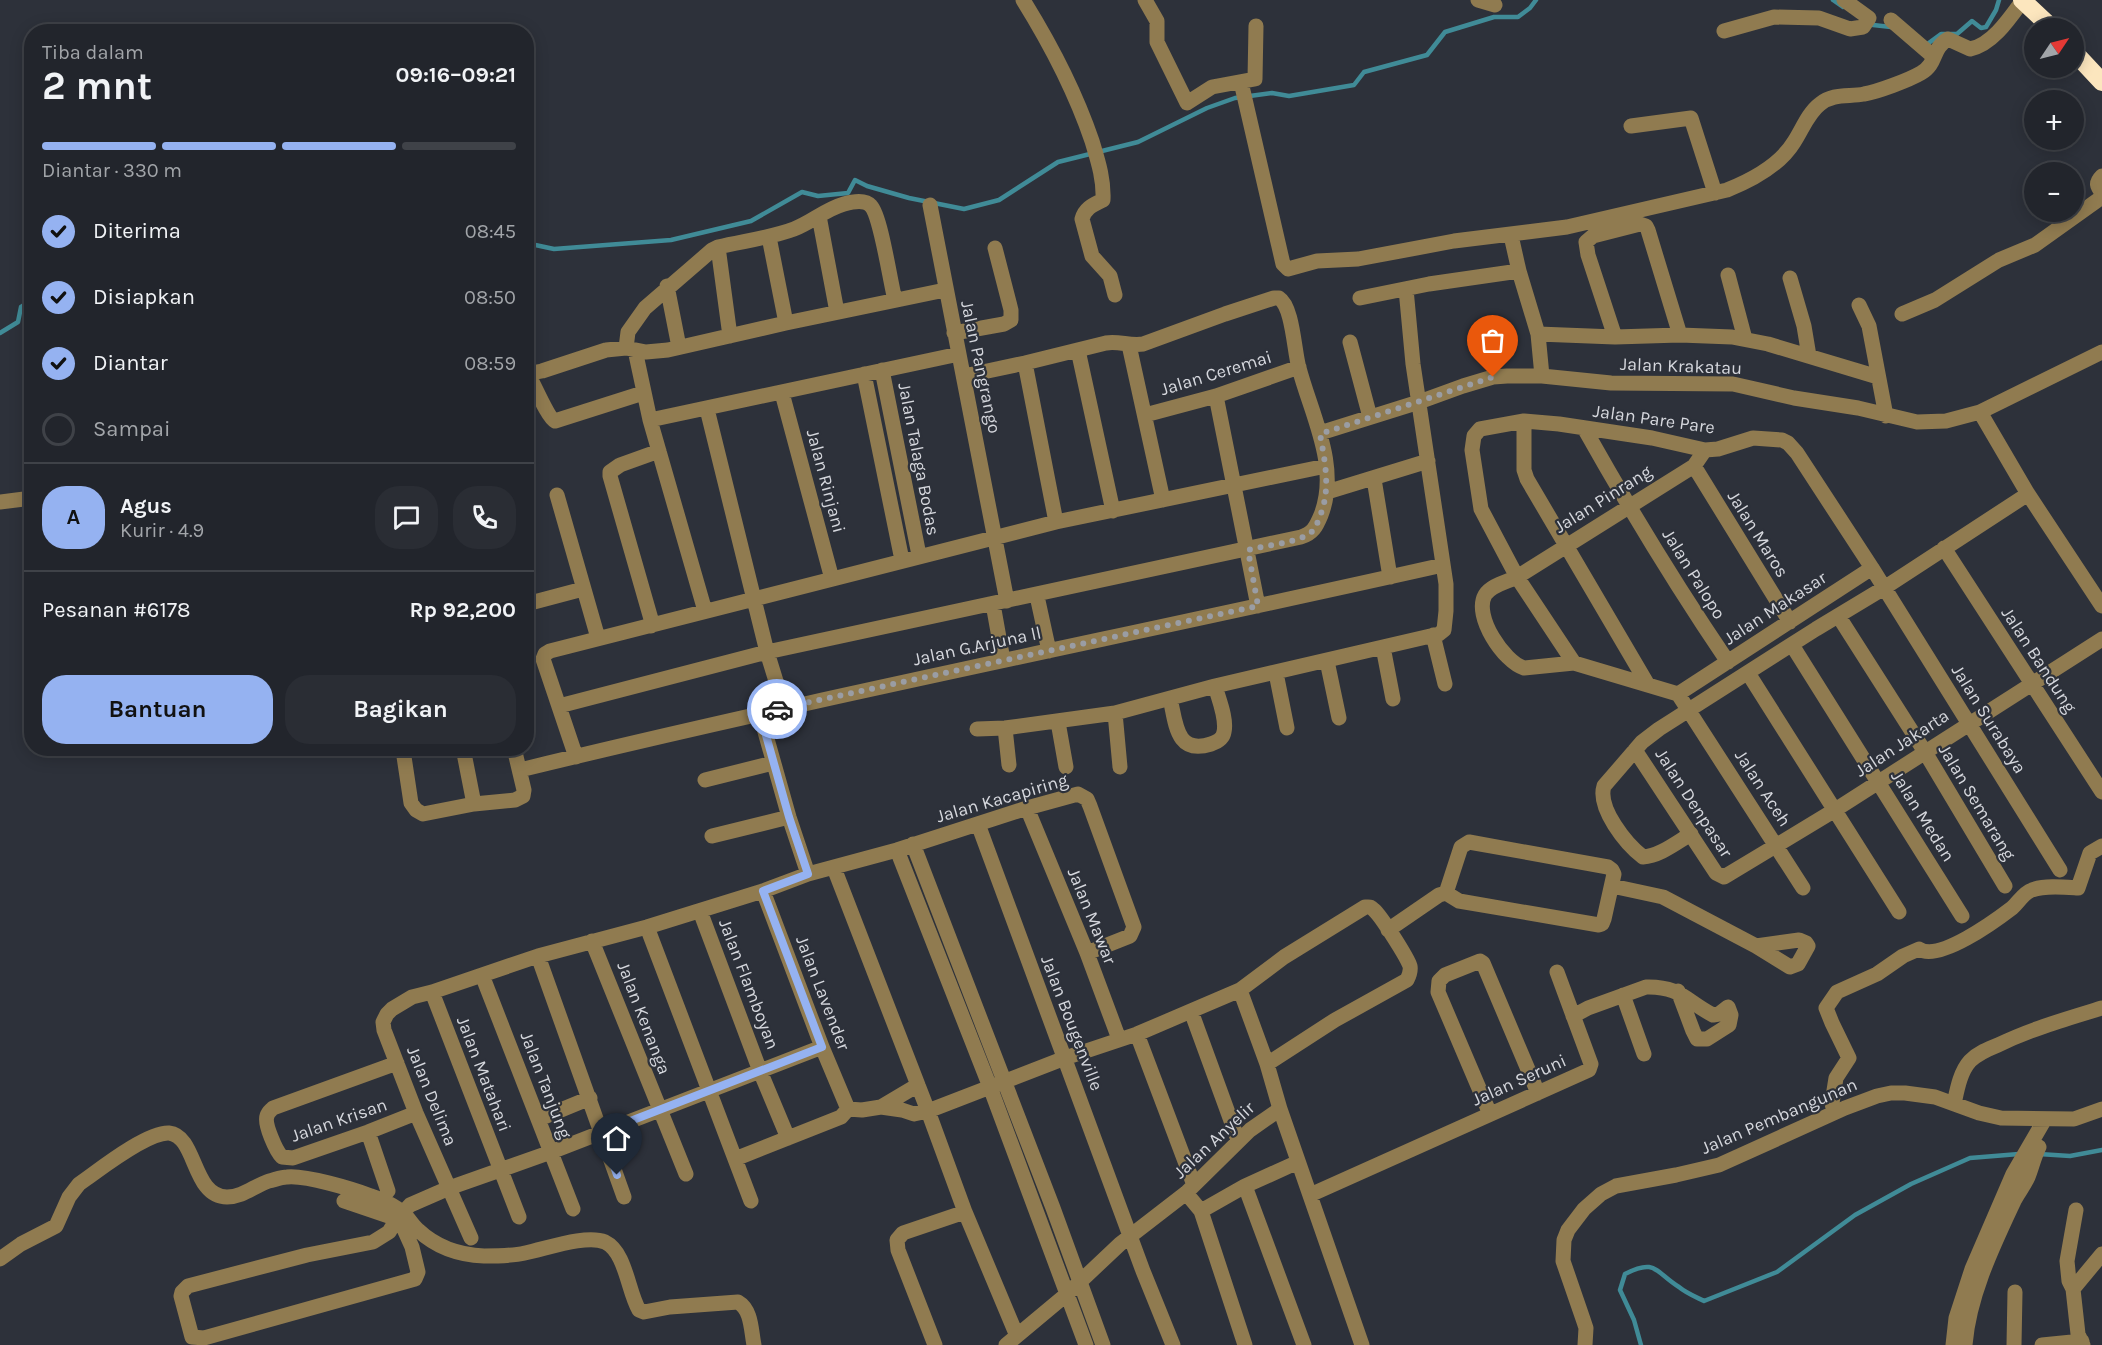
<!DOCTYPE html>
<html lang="id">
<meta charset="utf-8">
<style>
:root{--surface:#22252c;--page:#2a2d34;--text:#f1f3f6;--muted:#a2a5a9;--line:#3f4248;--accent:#95b2f1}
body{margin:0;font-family:Karla,sans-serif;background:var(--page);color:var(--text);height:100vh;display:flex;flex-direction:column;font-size:22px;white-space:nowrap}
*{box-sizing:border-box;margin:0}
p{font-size:20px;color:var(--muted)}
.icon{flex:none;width:33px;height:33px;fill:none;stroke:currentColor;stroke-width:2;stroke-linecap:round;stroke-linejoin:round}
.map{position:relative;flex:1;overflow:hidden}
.drawer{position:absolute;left:24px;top:24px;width:510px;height:732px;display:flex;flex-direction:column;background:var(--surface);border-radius:24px;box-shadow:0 3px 15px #0003,0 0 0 2px var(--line)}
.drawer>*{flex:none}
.needle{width:39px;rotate:55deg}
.controls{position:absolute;left:2024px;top:18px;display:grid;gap:12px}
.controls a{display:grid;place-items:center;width:60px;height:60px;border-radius:50%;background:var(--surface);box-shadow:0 3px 15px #0003,0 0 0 2px var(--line);font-size:30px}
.pin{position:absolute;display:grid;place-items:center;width:51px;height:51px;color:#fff;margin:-62px -26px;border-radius:50% 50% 50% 0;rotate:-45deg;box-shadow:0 0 6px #0007}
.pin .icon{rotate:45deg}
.courier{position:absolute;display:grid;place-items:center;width:60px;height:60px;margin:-30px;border:4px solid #95b2f1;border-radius:50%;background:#fff;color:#222;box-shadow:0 2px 8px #0007}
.headline em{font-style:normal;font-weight:700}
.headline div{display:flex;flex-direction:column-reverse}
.headline{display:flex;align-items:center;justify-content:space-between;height:102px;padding:0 18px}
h1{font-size:39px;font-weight:700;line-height:45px}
.bar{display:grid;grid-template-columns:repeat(4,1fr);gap:9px 6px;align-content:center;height:72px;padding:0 18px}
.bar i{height:8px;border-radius:4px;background:var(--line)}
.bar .current{background:var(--accent)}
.bar p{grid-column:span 4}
.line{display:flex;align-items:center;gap:15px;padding:0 18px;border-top:2px solid var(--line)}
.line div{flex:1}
.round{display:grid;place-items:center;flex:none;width:63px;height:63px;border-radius:24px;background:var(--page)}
ol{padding:0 18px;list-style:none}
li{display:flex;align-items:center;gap:18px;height:66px}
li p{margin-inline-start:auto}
li .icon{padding:6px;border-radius:50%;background:var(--accent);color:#111;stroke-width:4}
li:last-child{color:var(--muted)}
li i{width:33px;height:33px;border:3px solid var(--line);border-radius:50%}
.action{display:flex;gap:12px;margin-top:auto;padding:12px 18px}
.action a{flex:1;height:69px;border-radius:24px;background:var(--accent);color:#111;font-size:24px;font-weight:700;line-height:69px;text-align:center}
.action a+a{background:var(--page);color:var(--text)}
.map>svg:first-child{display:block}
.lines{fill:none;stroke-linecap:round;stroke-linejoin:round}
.stream{stroke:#408b97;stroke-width:4.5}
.minor{stroke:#907b50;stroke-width:15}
.highway{stroke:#fce6be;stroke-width:18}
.done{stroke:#9a9da4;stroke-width:6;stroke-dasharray:0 10.8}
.route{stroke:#95b2f1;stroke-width:8}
.labels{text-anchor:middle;stroke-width:4.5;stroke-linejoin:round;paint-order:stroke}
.street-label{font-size:18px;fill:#d5d7dd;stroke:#2d313a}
</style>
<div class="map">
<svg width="2102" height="1345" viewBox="0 0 2102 1345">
<rect width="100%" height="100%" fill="#2d313a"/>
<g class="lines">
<path class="stream" d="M1833,0L1843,7
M1873,25L1891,27
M1924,43L1926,45L1941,34H1957L1972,21L1981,28L1986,27L1996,10L1999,0
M526,243L554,249L671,240L751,221L802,192L818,196L848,193L855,180L867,186L909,198L964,209L999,200L1058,162L1138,142L1207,108L1235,98L1272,93L1289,96L1354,85L1364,72L1427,55L1445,32L1494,17H1518L1530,8L1536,0
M0,333L18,322L21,307L32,300
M2039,1154L2070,1156L2102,1150
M1641,1345L1634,1320L1620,1290L1625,1274C1656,1258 1655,1272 1679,1287C1686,1293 1696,1297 1704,1301L1777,1272L1855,1215L1911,1184L1970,1158L2019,1154"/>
<path class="minor" d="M1023,0C1051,45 1075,91 1092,141C1098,161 1104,179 1103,200C1093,205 1085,208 1082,219L1092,256L1110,276L1115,295
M1145,0L1157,21V42L1187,103L1212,87L1255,79L1256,26
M1478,0L1495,5
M1891,20L1934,57
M1724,31L1774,17L1819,18L1850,29L1863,27L1869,18L1844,0
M1241,82L1283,264L1288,269L1317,261L1358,259L1454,241L1567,227L1727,190C1752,180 1780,165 1794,142C1802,130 1808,113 1820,104C1833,93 1849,97 1864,94C1877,92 1909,80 1921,73C1938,63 1931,49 1948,39L1970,49C1992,45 2010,18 2023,0
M1631,126L1691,118L1715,193
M2102,176C2095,183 2097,186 2102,193
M930,205L1007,601
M819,216L837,312
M769,237L786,323
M1512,240L1519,271L1538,334L1542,376
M718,247L730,336
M1728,275L1745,339
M1790,278L1804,326L1809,356
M667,286L679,347
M1360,298L1429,284L1519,271
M1859,305L1869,326L1886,416
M1902,314L1935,300L1999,260L2035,245L2102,197
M954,333L1004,324L1011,320V310L995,248
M1538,334L1615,337L1680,335L1732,337L1768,344L1878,377
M1615,337L1588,255L1586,242L1593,236L1640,224L1646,226L1648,230L1680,335
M1350,342L1370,417
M1129,345L1163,500
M626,348L628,332L645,308L712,250L718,247C743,241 770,238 794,229C812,222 826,209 844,204C851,202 865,199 871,206C881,217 890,281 895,300
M635,350L650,420L705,611
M1078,350L1113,511
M1025,363L1056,522
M882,370L919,555
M526,374L542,371L606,350L626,348L646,352L668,350L786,323L945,290
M528,374C534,384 548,418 555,421L643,393
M864,374L902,560
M782,393L832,579
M1216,396L1258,606
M707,409L767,652L784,707
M1980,412L2028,494L2102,606
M1145,415L1216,396L1299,367
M650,420L959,354
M1524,421V470L1527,479L1648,685
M1584,428C1629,508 1677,587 1728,662
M1320,433L1419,402L1463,386L1493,377L1507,376H1542L1611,383L1733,384L1794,398L1858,408L1917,422L1946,421L1980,412L2102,352
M1705,450L1694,466L1517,577C1507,582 1491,585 1485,595C1473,616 1504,662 1524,668L1574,663L1678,694L1803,888
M1694,466L1790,622
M1374,479L1390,577
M1327,492L1428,461
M557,495L598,638
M0,502L32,498
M1944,548L2102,792
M1037,596L1049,651
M534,602L583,589
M993,604L1003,660
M1839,617L1925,752L2005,886
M651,626V619L610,476V472L620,465L659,451
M1433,635L1445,684
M1792,645L1962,916
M1383,647L1393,699
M1327,661L1339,718
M1574,663L1517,577L1481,509L1472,450L1474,436L1480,429L1524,421L1559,424L1652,438L1705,450L1718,449L1753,438L1782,440L1788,443L1797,453L1872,568
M1276,673L1287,728
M1748,673L1899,912
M1678,694L1872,568L2060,870
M1170,698C1176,724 1176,755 1211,744C1217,742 1223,739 1224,732C1227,719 1219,700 1215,686
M559,706L767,652L1301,537C1313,533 1316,527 1321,515C1340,466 1311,414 1299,368C1294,351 1293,307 1279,298H1274L1225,314L1143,344C1130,346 1119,341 1106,343L1025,363L964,376
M1115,713L1120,767
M760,714L789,817L808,874
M1058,722L1066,767
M1005,728L1009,765
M977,729L1005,728L1115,713L1215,686L1439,634L1444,630L1446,611V584L1413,364L1406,289
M463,748L474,804
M403,750L411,803L416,810L423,814L474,804L515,800L523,796L524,790L514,748
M1635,750L1716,873L1724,877L1835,810L2102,639
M576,757L543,659L545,654L550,651L1056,522L1326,466
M520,770C827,695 1136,634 1443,565
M705,780L773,763
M1027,808L1087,953L1119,1039
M978,824L1143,1271L1173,1345
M1691,834C1677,842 1660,856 1643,857C1626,844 1597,808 1604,786L1642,742L1659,729L1816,629L1884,588L2028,494
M712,836L789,817
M913,844L1053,1208L1103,1345
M897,850L990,1087L1086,1345
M834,868L928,1111L965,1212L1017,1336
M1612,886L1663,897L1756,946L1790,967L1798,964L1808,946L1806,943L1799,940L1756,946
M763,891L822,1047L848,1109
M700,911L760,1071L788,1138
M647,927L751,1201
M1388,930L1439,895L1446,893L1461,847L1469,842L1608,867L1612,870L1614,874L1604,919L1602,924L1599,925L1459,901L1446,893
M592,941L686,1174
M538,956L624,1197
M482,975L573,1209
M432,992L519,1217
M1623,995L1644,1054
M1191,1011L1238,1140
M1573,1016L1588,1008L1646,987C1680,986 1686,1001 1713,1015L1719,1014L1728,1007L1731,1015L1729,1025L1707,1039H1697L1693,1031L1678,991
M1137,1034L1194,1185
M397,1063L273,1108C270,1111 268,1112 267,1116C264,1124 276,1151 282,1157L293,1158L368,1132L416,1113
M1954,1104C1957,1090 1960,1072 1970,1061C1978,1053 1988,1049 1998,1045C2031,1029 2066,1019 2102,1008
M881,1107L918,1085
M1280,1109L1362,1345
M1834,1113L1832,1103L1836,1078L1849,1058L1832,1023L1826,1008L1837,992L1877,974L1903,956L1919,949C1939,962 1995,921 2012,908C2019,902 2023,893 2032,890C2044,885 2064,887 2078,888L2090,853L2102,846
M1490,1114L1438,992L1439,981L1445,975L1480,961L1483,963L1538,1093
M539,1119L590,1098
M368,1132L388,1191
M735,1159L841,1117L848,1109L862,1110L881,1107L902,1110L914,1114L928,1111L1065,1058L1137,1034L1240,990L1284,957L1365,907C1370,907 1370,906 1374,910C1381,916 1407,957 1410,966C1411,971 1409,976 1407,980L1335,1020L1267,1064
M1245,1186L1304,1345
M1186,1193L1201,1211L1245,1345
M1310,1195L1589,1070L1591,1064L1557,972
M344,1201L397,1219L403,1227L412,1247L418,1272L415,1279L204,1338L192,1337L181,1296L182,1292L188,1286L307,1255L373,1242L389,1232L397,1219L410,1205L449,1188L551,1152L822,1047
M1201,1211L1245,1186L1298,1162
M471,1238L416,1113L384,1030L383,1022L387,1014L392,1009L412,997L432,992L538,956L647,927L763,891L808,874L897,850L1027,808L1078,794L1087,799L1090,806L1134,927L1130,936L1087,953
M0,1259L21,1244L56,1226L69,1197L79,1184L86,1179C104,1166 148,1132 169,1133C197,1136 192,1197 227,1197C243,1197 254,1186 269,1181C274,1180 281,1177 287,1177C306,1175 352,1189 371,1196C381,1199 395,1206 403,1213C409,1218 412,1225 418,1230C436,1247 459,1255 484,1256C497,1256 512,1256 525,1253C546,1249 586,1234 605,1242C626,1252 628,1292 639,1310L644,1312L670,1307L738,1302C752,1310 751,1331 754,1345
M2073,1289L2069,1281L2067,1261L2076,1210
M935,1345L898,1250L897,1240L903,1233L965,1212
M1006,1345L1067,1294L1120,1244L1186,1193L1250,1130L1280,1109L1267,1064L1240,990
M1585,1345L1586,1328L1583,1319L1563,1261L1564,1240L1568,1230L1584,1209L1601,1194L1616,1186L1676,1175L1719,1165L1845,1108L1877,1096L1891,1093H1905L1935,1097L1979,1113L2001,1118L2074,1119L2102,1109
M1953,1345L1956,1318L1972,1269L2013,1174L2045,1119
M1965,1345C1969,1295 1993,1246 2014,1201C2018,1193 2024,1186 2028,1177C2032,1167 2034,1157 2039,1147
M2014,1345L2015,1292
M2042,1345L2082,1341
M2083,1345L2078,1334L2073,1289L2102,1254"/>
<path class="highway" d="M2022,0L2052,28
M2073,51L2102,82"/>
</g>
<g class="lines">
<path class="done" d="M777,709L1258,606L1248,550C1267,545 1290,544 1307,535C1315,531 1317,524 1320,516C1331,489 1325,462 1320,434L1493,377"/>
<path class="route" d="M617,1175L602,1132L822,1047L763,891L808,874L789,817L760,714L777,709"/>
</g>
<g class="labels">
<g class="street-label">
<text transform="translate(1681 366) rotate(2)" y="6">Jalan Krakatau</text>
<text transform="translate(981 367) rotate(78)" y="6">Jalan Pangrango</text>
<text transform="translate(1216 373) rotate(-17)" y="6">Jalan Ceremai</text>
<text transform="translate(1654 419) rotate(8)" y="6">Jalan Pare Pare</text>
<text transform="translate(919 459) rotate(79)" y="6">Jalan Talaga Bodas</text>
<text transform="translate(826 481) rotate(75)" y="6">Jalan Rinjani</text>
<text transform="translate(1603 499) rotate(-32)" y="6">Jalan Pinrang</text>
<text transform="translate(1758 534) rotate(58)" y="6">Jalan Maros</text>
<text transform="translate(1694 574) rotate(58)" y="6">Jalan Palopo</text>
<text transform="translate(1775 608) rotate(-33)" y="6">Jalan Makasar</text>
<text transform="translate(977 646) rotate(-12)" y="6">Jalan G.Arjuna ll</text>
<text transform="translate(2039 660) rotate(57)" y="6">Jalan Bandung</text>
<text transform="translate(1989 719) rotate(58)" y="6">Jalan Surabaya</text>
<text transform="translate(1902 743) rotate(-33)" y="6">Jalan Jakarta</text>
<text transform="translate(1763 788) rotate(57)" y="6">Jalan Aceh</text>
<text transform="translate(1002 798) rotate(-16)" y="6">Jalan Kacapiring</text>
<text transform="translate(1977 802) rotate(59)" y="6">Jalan Semarang</text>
<text transform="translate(1694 803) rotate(57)" y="6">Jalan Denpasar</text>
<text transform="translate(1923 816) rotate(58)" y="6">Jalan Medan</text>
<text transform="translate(1092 916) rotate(68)" y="6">Jalan Mawar</text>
<text transform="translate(749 984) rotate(69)" y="6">Jalan Flamboyan</text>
<text transform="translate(823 993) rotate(69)" y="6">Jalan Lavender</text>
<text transform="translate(644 1018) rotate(69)" y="6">Jalan Kenanga</text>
<text transform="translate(1072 1023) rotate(69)" y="6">Jalan Bougenville</text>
<text transform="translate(484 1074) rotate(69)" y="6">Jalan Matahari</text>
<text transform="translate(1519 1080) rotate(-24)" y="6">Jalan Seruni</text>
<text transform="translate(546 1085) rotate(69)" y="6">Jalan Tanjung</text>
<text transform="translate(432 1096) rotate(68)" y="6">Jalan Delima</text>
<text transform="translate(1779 1116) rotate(-23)" y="6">Jalan Pembangunan</text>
<text transform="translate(339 1120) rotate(-19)" y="6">Jalan Krisan</text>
<text transform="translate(1214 1140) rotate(-43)" y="6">Jalan Anyelir</text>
</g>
</g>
</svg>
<div class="controls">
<a><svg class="needle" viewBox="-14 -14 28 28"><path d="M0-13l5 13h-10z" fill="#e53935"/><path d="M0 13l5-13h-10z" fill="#a2a5a9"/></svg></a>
<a>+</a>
<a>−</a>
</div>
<div class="pin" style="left:1493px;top:377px;background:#ea580c"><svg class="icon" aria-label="bag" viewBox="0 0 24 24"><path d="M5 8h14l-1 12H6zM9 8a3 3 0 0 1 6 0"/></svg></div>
<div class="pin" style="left:617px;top:1175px;background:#1f2937"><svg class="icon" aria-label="home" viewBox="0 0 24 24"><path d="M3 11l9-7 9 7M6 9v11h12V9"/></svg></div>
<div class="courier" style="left:777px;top:709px"><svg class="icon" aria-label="car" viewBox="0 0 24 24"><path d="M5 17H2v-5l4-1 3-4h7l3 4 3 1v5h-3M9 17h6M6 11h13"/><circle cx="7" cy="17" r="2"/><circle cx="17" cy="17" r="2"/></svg></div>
<section class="drawer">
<div class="headline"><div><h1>2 mnt</h1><p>Tiba dalam</p></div><em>09:16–09:21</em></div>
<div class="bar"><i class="current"></i><i class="current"></i><i class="current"></i><i></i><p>Diantar · 330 m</p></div>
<ol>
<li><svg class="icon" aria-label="check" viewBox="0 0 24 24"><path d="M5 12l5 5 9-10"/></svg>Diterima<p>08:45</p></li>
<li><svg class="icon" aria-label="check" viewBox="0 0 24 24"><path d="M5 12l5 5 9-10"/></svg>Disiapkan<p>08:50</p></li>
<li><svg class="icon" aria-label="check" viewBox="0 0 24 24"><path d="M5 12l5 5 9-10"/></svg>Diantar<p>08:59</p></li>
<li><i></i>Sampai</li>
</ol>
<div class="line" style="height:108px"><b class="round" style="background:var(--accent);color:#111">A</b><div><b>Agus</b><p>Kurir · 4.9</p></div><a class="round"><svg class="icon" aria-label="chat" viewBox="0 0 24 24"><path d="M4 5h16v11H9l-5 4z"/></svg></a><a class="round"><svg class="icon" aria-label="phone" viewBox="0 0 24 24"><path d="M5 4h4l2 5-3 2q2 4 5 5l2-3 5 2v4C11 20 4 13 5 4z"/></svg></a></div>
<div class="line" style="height:78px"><div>Pesanan #6178</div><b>Rp 92,200</b></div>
<div class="action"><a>Bantuan</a><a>Bagikan</a></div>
</section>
</div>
